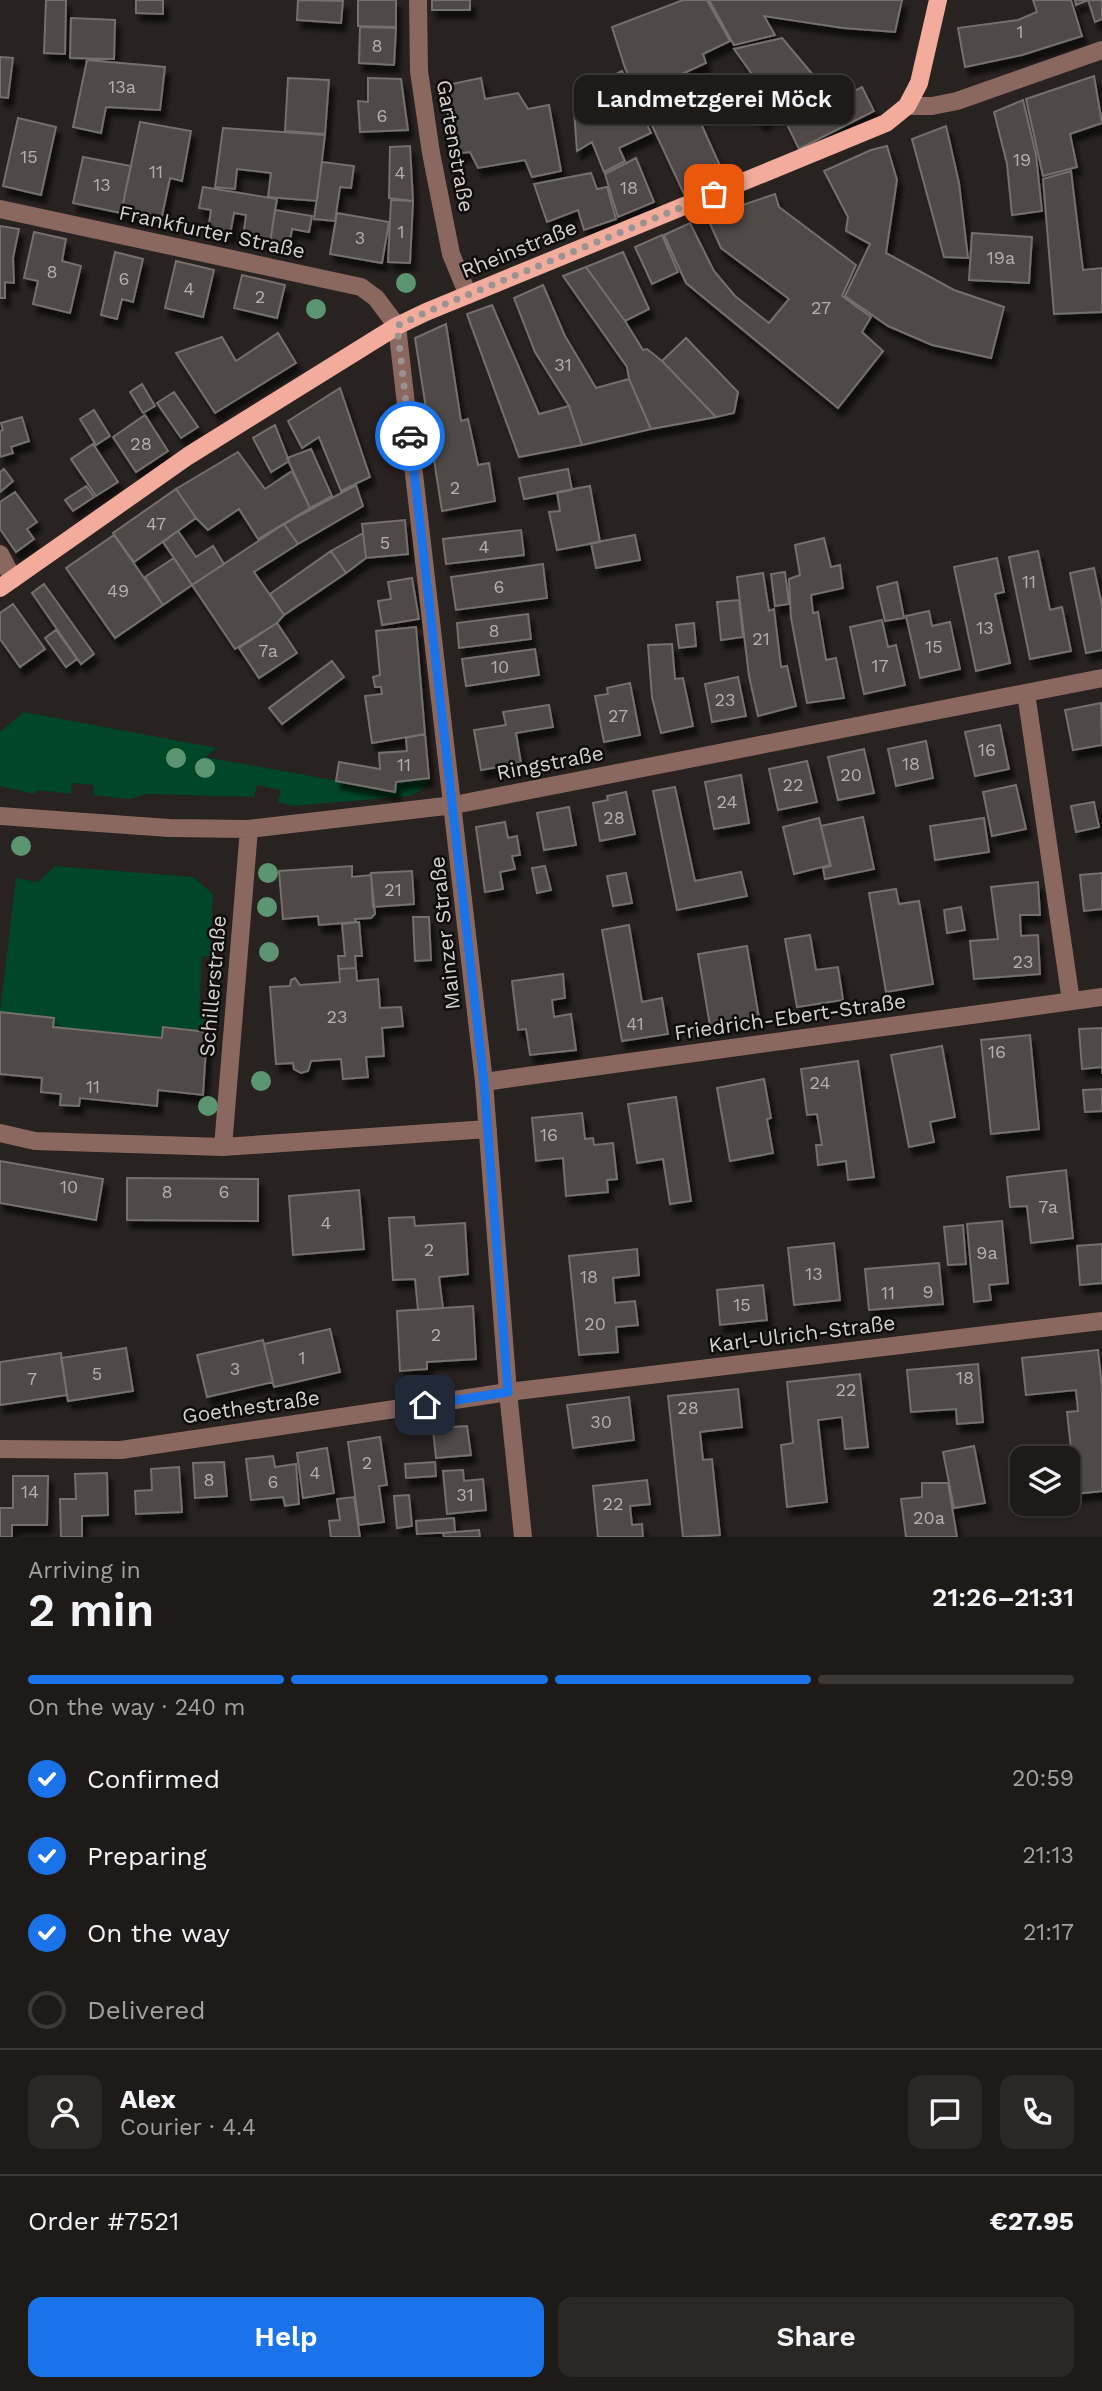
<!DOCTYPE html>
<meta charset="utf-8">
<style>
:root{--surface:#1e1a18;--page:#2b2725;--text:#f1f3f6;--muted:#a1a1a2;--line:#3c3837;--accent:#1a73e8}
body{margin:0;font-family:"Work Sans",sans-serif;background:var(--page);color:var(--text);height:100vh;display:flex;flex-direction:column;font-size:26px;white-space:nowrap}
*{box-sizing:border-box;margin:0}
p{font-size:23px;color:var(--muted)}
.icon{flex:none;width:38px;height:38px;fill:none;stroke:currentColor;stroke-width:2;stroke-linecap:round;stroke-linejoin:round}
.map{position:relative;height:1537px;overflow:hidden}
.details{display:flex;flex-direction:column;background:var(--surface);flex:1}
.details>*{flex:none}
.buttons{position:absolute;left:1010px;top:1446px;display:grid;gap:14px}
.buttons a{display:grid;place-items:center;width:70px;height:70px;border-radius:14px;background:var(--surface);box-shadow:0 2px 5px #0004,0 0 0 2px var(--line);font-size:35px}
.pin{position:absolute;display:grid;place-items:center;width:60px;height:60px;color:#fff;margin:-30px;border-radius:14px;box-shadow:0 4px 10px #0006}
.courier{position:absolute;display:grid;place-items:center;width:70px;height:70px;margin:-35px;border:5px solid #1a73e8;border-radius:50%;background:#fff;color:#222;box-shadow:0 2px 9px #0007}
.bubble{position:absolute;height:49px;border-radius:14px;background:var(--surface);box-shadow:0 2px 5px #0004,0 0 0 2px var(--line);font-size:23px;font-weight:600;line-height:49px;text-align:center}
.summary em{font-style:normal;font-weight:600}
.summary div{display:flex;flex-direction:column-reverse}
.summary{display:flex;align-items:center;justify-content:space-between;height:119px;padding:0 28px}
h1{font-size:46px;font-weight:600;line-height:52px}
.bar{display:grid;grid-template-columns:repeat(4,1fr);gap:10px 7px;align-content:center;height:84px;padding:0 28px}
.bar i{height:9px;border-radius:5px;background:var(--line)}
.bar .active{background:var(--accent)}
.bar p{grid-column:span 4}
.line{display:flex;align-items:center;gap:18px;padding:0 28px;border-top:2px solid var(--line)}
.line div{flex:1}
.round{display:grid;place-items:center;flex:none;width:74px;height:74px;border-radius:14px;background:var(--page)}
ol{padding:0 28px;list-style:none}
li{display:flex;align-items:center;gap:21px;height:77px}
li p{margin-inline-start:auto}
li .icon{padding:7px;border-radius:50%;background:var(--accent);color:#fff;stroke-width:4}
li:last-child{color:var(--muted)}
li i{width:38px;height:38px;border:4px solid var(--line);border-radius:50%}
.primary-button{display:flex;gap:14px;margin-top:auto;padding:14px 28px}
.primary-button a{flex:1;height:80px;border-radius:14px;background:var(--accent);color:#fff;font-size:28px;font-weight:600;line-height:80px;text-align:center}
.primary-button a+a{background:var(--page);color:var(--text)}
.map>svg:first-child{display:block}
.green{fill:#004628}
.building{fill:#4f4846;stroke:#766f6d;stroke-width:2;filter:url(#shadow)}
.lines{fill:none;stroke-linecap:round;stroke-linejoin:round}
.minor{stroke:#8a6860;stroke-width:18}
.major{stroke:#f3ac9b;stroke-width:18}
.tree{fill:#5c9572}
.done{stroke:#999493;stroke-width:7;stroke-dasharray:0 12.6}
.route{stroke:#1a73e8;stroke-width:9}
.labels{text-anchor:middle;stroke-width:5;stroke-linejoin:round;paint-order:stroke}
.number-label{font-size:18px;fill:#b4b0ae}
.street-label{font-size:21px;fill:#d6d2d1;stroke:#0f0c0b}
</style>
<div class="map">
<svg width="1102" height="1537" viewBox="0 0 1102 1537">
<defs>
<filter id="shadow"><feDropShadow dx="4.5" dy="8" stdDeviation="2" flood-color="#0009"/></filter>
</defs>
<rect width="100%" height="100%" fill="#282220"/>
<path class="green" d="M24,712L217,748L205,757L394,791L396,782L429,778L423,789L410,796L293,806L278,802L281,790L257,785L254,797L147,794L129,799L93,795L94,785L72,783L71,794L39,790L33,794L0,786V732Z
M55,866L193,877L213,894L210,956H202L199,1012L208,1013L207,1032L163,1027L162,1038L53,1027L54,1018L0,1012L16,878L38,882Z"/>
<path class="building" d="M46,0H66L65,54L44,53Z
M136,0H163V14L136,13Z
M298,0L343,1L341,23L297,20Z
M358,0H396V27L358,26Z
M432,0H470V10H432Z
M683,0H707L730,41L703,54L706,63L671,79L683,100L693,95L704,113L698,117L726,179L685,196L625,68L612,27Z
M709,0H902L895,32L843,28L764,16L775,35L734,45Z
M1033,0H1071L1082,36L1022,55L965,67L958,28L1018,20L1037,12Z
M1075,0H1102V19L1095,22L1088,0L1076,5Z
M71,18L115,20L114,59L70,58Z
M360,27L396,28L394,65L359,63Z
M782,38L835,101L862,87L874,111L799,149L780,110L761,123L734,90L754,77L734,49Z
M0,57L13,58L8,98L0,97Z
M87,60L165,67L160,110L106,107L101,133L73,127Z
M622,71L651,133L619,148L625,161L604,172L592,142L577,151L573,97Z
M1094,76L1102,123L1070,134L1077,167L1043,176L1026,99Z
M288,78L329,80L325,134L285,131Z
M368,78L401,79L408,130L360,132L358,101L368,102Z
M481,78L485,99L518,93L528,109L549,105L561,171L532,177L525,160L478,168L470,152L456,154L442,86Z
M1023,100L1036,155L1042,211L1012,215L1007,164L994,112Z
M18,118L56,127L41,195L3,186Z
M140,122L191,131L182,181L170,178L161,221L121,213Z
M946,126L959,183L968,258L944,257L912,139Z
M223,128L325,135L317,201L268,197L271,173L237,169L235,189L215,187Z
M410,146L413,201L389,198L390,147Z
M887,146L897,180L886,253L954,290L1004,307L991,358L932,345L888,326L845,296L870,244L846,231L848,217L824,171L871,150Z
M83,157L131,166L121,213L73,203Z
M636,158L654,202L618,217L605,174Z
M322,162L354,166L351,188L340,187L335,221L314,219Z
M1071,171L1083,270L1102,268V312L1054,314L1043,179Z
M591,173L597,189L607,187L616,219L584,230L578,210L547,222L534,184Z
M203,187L277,199L270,242L243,238L246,215L234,213L230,235L208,231L211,210L199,208Z
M775,194L779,207L856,265L842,296L871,317L862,332L883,351L838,408L686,283L664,235L690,223L714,271L735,296L769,323L789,299L721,248L707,217Z
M391,200L413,201L410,263L388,262Z
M275,210L312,216L309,232L292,229L289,246L270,243Z
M337,213L389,222L382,263L330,254Z
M0,226L19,229L13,258L14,283L5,282V298H0Z
M34,232L66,239L62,261L81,266L70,313L33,304L38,281L24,278Z
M972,233L1032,237L1029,283L969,280Z
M662,235L678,272L652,284L635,247Z
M115,252L143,259L133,302L122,299L117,319L101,315Z
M623,252L649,309L625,321L586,267Z
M176,261L214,270L203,317L165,308Z
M586,267L625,321L643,350L647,349L662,361L716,417L651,429L629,379L627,367L563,276Z
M242,275L285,285L277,318L234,308Z
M543,285L565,336L596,388L629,379L651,429L582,445L569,406L535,352L514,298Z
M492,305L539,414L569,406L582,445L519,457L467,314Z
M446,324L461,421L468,419L478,465L489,463L495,501L442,511L415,338Z
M278,333L296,363L215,413L176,353L222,337L236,361Z
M686,338L738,392L734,413L716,417L662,361Z
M142,384L155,406L143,413L130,392Z
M340,388L370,477L341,491L319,437L302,448L288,421Z
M174,392L198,427L181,438L157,403Z
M94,410L110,436L96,445L80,419Z
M145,415L168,451L136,472L113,437Z
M22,417L29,441L11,447L13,453L0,457V431L3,430L1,423Z
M275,425L289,461L271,472L253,438Z
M93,444L118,482L96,496L71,459Z
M311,449L332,496L310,508L287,458Z
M238,452L265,489L292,471L310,508L258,539L239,509L208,530L196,518L176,489Z
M4,469L13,481L0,492V472Z
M568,469L572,490L524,499L519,478Z
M356,485L363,506L298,544L284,524Z
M86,486L94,497L73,511L65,500Z
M590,486L600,542L557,550L549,512L560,511L557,492Z
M176,489L196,518L134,562L113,533Z
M15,492L37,522L27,529L34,539L16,552L0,529V502Z
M405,520L408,554L366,558L362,524Z
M284,524L298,544L254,572L284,615L277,623L235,649L192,585Z
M521,530L524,555L446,564L443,539Z
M178,531L196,557L213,546L224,564L192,585L163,542Z
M363,533L366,558L346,573L331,551Z
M114,535L163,605L115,638L66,568Z
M635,535L640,560L596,568L591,543Z
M824,538L831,567L840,565L843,588L811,595L813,613L818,612L826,660L836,658L844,698L807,703L791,618L789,579L800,575L795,545Z
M331,551L346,573L284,615L270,594Z
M1038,551L1050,610L1062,607L1071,651L1030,659L1009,557Z
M174,558L192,585L163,605L145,577Z
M997,558L1004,592L995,594L1010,663L976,671L954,567Z
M543,564L547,598L456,610L451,577Z
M1094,568L1102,606V650L1086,653L1070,573Z
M785,572L789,604L775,606L771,574Z
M763,573L769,611L774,609L781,667L787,666L796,706L758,716L749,676L737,577Z
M412,578L419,619L382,625L378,601L391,599L388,582Z
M897,582L904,618L885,621L877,587Z
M44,584L94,654L81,664L32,593Z
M739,600L743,637L721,640L717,602Z
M13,604L45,649L20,667L0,639V613Z
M929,611L932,626L950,622L960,669L920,678L906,616Z
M528,614L531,639L459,648L457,623Z
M882,620L888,647L896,645L905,685L864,694L850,627Z
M277,623L297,653L259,678L239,648Z
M694,623L696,646L679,648L676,625Z
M416,627L425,734L372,743L365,696L382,694L381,687H375L373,677L380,675L376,631Z
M56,630L77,659L66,667L45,638Z
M672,644L675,679L683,678L693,726L661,733L652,697L648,645Z
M535,649L539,675L466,686L462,659Z
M332,661L344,677L282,724L269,708Z
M738,677L746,716L712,722L705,684Z
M630,683L640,735L604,742L595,696L608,694L607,688Z
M1101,703L1102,745L1073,750L1065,710Z
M549,705L553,727L516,733L521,763L481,770L474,730L506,725L503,712Z
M1000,725L1009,769L975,776L965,732Z
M425,734L429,778L396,782L395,792L336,781L339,762L380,769L379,753L407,751L406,738Z
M926,741L933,778L896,786L888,749Z
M864,749L874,793L838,800L828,757Z
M807,761L817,802L778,810L769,769Z
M741,775L749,823L714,829L705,782Z
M1016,785L1026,829L992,836L983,792Z
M675,787L695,881L741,872L747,896L677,910L653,791Z
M626,792L635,834L600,841L593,803L608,800L607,796Z
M1094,802L1099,827L1076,832L1071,806Z
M569,807L576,845L544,850L537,813Z
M863,817L874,869L825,879L823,868L831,866L821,826Z
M819,818L830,865L794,874L783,827Z
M984,818L989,852L935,860L930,826Z
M505,822L508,838L517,836L520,855L512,856L515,869L500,872L503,889L485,892L476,827Z
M352,866V877L371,875L375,914L371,918L355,919L356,922L319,925L318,916L283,919L279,871Z
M545,866L551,890L537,893L532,868Z
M412,871L414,904L373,907L371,873Z
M626,873L632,903L613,906L607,876Z
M1102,873V909L1084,911L1080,875Z
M1038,882L1040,915H1020L1021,936L1038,935L1040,974L974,979L970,941L998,939L991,887Z
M896,889L899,904L919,901L933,984L886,992L869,893Z
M961,907L965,930L947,933L944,910Z
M413,917H429L431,960L415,961Z
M359,922L362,956H355L356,968L339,969L338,956H345L342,924Z
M629,925L642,1002L662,998L668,1034L622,1041L602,930Z
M810,935L816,970L838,967L843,1000L797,1007L785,939Z
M747,946L759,1018L710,1026L698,954Z
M356,968L357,981L378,979L380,1008L401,1007L403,1026L382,1028L384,1056L366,1057L368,1077L343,1079L341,1059L311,1061L308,1071L301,1073L294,1069L293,1063L276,1064L270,987L290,986L291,980L295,978L300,985L340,982L339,969Z
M563,974L565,998L552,1000L554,1017L571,1014L576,1050L530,1055L526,1029L518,1030L512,981Z
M0,1012L54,1018L53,1027L162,1038L163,1027L207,1032L203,1095L158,1090L157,1106L80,1098L79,1106L60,1105L61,1094L41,1092L42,1078L0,1074Z
M1102,1028V1074V1067L1082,1069L1079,1029Z
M1030,1035L1039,1129L991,1134L981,1040Z
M942,1046L955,1117L930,1122L934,1142L909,1147L891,1055Z
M858,1061L874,1177L848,1180L846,1161L818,1165L816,1145H822L817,1114L807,1115L801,1069Z
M764,1079L771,1118L767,1119L773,1153L730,1161L717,1088Z
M1102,1089V1111L1085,1112L1083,1090Z
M676,1097L691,1201L670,1204L663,1159L637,1163L628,1104Z
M582,1113L585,1139L593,1138L594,1145L613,1143L617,1179L607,1180L608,1192L566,1196L563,1158L536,1161L532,1118Z
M0,1161L103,1179L96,1220L0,1203Z
M1066,1170L1073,1238L1031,1243L1027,1206L1010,1207L1007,1177Z
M127,1178L258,1179V1221L127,1220Z
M359,1190L364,1249L293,1255L289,1196Z
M414,1217L415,1226L465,1223L468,1274L439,1277L443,1308L418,1310L415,1279L393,1280L389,1218Z
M1002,1221L1008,1283L989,1285L991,1300L974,1302L967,1224Z
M963,1225L966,1264L948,1265L944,1227Z
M834,1243L840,1300L794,1305L788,1248Z
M1102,1244V1283L1080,1285L1077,1246Z
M637,1249L639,1275L613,1278L615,1303L635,1301L638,1325L616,1327L618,1352L579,1355L569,1256Z
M939,1263L943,1304L869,1310L865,1269Z
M763,1285L767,1320L720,1325L717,1290Z
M473,1306L476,1359L427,1362V1369L400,1371L397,1311Z
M330,1329L340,1372L274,1387L264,1344Z
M263,1340L273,1382L207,1397L197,1355Z
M126,1348L133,1391L68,1401L61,1358Z
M1098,1350L1102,1387V1491L1076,1494L1067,1412L1078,1411L1076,1390L1026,1395L1022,1358Z
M61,1353L67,1395L0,1405V1362Z
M978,1364L983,1422L957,1424L956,1409L911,1412L907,1370Z
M860,1374L868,1447L845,1449L842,1417L818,1420L827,1502L787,1507L781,1445L793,1443L787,1382Z
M738,1389L742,1427L700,1432L703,1460L712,1459L720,1535L683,1537L668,1396Z
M629,1397L634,1440L573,1448L567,1405Z
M450,1420L451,1427L467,1426L471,1455L436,1458L432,1422Z
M380,1437L387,1485L379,1486L384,1522L359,1525L348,1442Z
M974,1446L985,1503L954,1508L943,1452Z
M327,1448L334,1493L303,1498L297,1453Z
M273,1456L275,1467L296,1464L299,1504L285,1506L283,1497L251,1500L246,1459Z
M224,1462L227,1496L195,1498L193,1463Z
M435,1462L436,1476L406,1478L405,1464Z
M179,1467L182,1512L136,1514L135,1491L152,1490L151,1469Z
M463,1470L464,1481L483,1479L486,1510L447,1514L443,1471Z
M107,1473L108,1515L82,1516V1537H61L60,1499H76L75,1474Z
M13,1476H48L47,1525H12V1537H0V1508H13Z
M647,1480L650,1504L630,1506L632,1525L642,1524L643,1537H598L593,1486Z
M922,1483H948L957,1537H906L901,1499L922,1497Z
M409,1495L412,1526L397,1528L394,1496Z
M354,1497L360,1537H331L329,1521L340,1520L337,1499Z
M454,1518L455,1532L417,1534L416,1521Z
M479,1530L480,1537H444L443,1533Z"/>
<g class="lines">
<path class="minor" d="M418,0L419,71L431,153L451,254L468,295
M907,106H932L957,101L1102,50
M0,209L361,287L376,298L397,326L484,1082L508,1392L523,1537
M0,554L13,579
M1026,693L1071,1001
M0,816L169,828L249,829L454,805L1102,678
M484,1082L1102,997
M0,1133L35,1141L223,1147L488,1129
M223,1147L249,829
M0,1449L121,1450L508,1392L1102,1321"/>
<path class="major" d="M0,588L188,456L397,326L426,312L886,123L907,106L919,83L938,0"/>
</g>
<g class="tree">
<circle cx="406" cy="283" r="10"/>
<circle cx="316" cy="309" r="10"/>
<circle cx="176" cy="758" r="10"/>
<circle cx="205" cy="768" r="10"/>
<circle cx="21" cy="846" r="10"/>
<circle cx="268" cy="873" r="10"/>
<circle cx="267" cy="907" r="10"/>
<circle cx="269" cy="952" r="10"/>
<circle cx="261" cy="1081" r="10"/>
<circle cx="208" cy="1106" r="10"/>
</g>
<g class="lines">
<path class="done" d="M410,436L397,326L426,312L714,194"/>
<path class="route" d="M410,436L484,1082L508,1392L425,1405"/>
</g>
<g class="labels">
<g class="number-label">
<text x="1020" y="38">1</text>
<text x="377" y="52">8</text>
<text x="122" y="93">13a</text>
<text x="382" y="122">6</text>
<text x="29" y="163">15</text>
<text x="1022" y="166">19</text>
<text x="156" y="178">11</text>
<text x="400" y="179">4</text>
<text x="102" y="191">13</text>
<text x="629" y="194">18</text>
<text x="401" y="238">1</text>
<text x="360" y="244">3</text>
<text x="1001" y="264">19a</text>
<text x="52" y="278">8</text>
<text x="124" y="285">6</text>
<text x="189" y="295">4</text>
<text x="260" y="303">2</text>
<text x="821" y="314">27</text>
<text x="563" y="371">31</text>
<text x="141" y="450">28</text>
<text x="455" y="494">2</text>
<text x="156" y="530">47</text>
<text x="385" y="549">5</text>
<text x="484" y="553">4</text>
<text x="1029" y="588">11</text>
<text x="499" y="593">6</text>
<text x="118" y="597">49</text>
<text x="985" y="634">13</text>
<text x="494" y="637">8</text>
<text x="761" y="645">21</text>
<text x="934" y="653">15</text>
<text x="268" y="657">7a</text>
<text x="880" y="672">17</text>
<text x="500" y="673">10</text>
<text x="725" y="706">23</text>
<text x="618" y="722">27</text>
<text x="987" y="756">16</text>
<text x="911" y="770">18</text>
<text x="404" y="771">11</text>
<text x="851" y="781">20</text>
<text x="793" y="791">22</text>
<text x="727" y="808">24</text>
<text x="614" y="824">28</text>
<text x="393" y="896">21</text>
<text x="1023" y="968">23</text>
<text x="337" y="1023">23</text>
<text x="635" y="1030">41</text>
<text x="997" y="1058">16</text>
<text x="820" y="1089">24</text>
<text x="93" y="1093">11</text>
<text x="549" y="1141">16</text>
<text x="69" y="1193">10</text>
<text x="167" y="1198">8</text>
<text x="224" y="1198">6</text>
<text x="1048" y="1213">7a</text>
<text x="326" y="1229">4</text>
<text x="429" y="1256">2</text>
<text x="987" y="1259">9a</text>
<text x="814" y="1280">13</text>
<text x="589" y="1283">18</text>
<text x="928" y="1298">9</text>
<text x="888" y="1299">11</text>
<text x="742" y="1311">15</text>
<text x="595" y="1330">20</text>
<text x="436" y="1341">2</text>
<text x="302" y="1364">1</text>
<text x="235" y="1375">3</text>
<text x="97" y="1380">5</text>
<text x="965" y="1384">18</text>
<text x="32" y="1385">7</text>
<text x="846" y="1396">22</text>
<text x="688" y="1414">28</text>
<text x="601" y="1428">30</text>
<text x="367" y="1469">2</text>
<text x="315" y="1479">4</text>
<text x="209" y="1486">8</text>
<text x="273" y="1488">6</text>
<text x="30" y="1498">14</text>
<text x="465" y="1501">31</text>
<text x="613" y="1510">22</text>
<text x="929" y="1524">20a</text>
</g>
<g class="street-label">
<text transform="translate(455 146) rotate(80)" y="7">Gartenstraße</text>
<text transform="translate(212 232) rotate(12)" y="7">Frankfurter Straße</text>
<text transform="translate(519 249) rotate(-22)" y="7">Rheinstraße</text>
<text transform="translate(550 763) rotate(-11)" y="7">Ringstraße</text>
<text transform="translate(445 933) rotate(-96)" y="7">Mainzer Straße</text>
<text transform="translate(213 986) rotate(-85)" y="7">Schillerstraße</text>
<text transform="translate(790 1017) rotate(-8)" y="7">Friedrich-Ebert-Straße</text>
<text transform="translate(802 1334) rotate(-7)" y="7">Karl-Ulrich-Straße</text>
<text transform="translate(251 1407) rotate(-8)" y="7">Goethestraße</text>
</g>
</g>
</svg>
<div class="buttons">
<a><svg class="icon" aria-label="layers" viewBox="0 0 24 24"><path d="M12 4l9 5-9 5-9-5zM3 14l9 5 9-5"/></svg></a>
</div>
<div class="pin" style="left:714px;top:194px;background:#ea580c"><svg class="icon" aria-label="bag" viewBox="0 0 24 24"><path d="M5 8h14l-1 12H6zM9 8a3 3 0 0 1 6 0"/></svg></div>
<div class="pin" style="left:425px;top:1405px;background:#1f2937"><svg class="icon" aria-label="home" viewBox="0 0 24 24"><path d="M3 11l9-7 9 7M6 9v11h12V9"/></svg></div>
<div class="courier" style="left:410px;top:436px"><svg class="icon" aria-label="car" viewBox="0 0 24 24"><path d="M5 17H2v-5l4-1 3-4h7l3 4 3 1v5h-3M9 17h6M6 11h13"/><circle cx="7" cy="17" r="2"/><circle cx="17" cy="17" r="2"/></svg></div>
<div class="bubble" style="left:574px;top:75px;width:280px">Landmetzgerei Möck</div>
</div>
<section class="details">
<div class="summary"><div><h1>2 min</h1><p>Arriving in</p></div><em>21:26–21:31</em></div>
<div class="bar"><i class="active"></i><i class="active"></i><i class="active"></i><i></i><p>On the way · 240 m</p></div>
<ol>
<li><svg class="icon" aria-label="check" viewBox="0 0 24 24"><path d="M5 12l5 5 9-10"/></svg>Confirmed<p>20:59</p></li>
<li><svg class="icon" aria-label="check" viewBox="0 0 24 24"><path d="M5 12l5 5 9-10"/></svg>Preparing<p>21:13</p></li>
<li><svg class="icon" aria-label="check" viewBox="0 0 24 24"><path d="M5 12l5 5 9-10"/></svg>On the way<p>21:17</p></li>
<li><i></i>Delivered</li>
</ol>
<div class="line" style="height:126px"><a class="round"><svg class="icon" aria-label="person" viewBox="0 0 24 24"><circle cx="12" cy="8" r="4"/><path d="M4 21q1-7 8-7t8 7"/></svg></a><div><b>Alex</b><p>Courier · 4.4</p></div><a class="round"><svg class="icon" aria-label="chat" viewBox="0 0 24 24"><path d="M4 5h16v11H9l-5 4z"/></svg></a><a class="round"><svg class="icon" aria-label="phone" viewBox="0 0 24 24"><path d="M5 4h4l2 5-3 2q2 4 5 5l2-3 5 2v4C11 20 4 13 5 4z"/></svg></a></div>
<div class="line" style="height:91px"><div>Order #7521</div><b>€27.95</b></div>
<div class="primary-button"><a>Help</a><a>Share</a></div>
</section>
